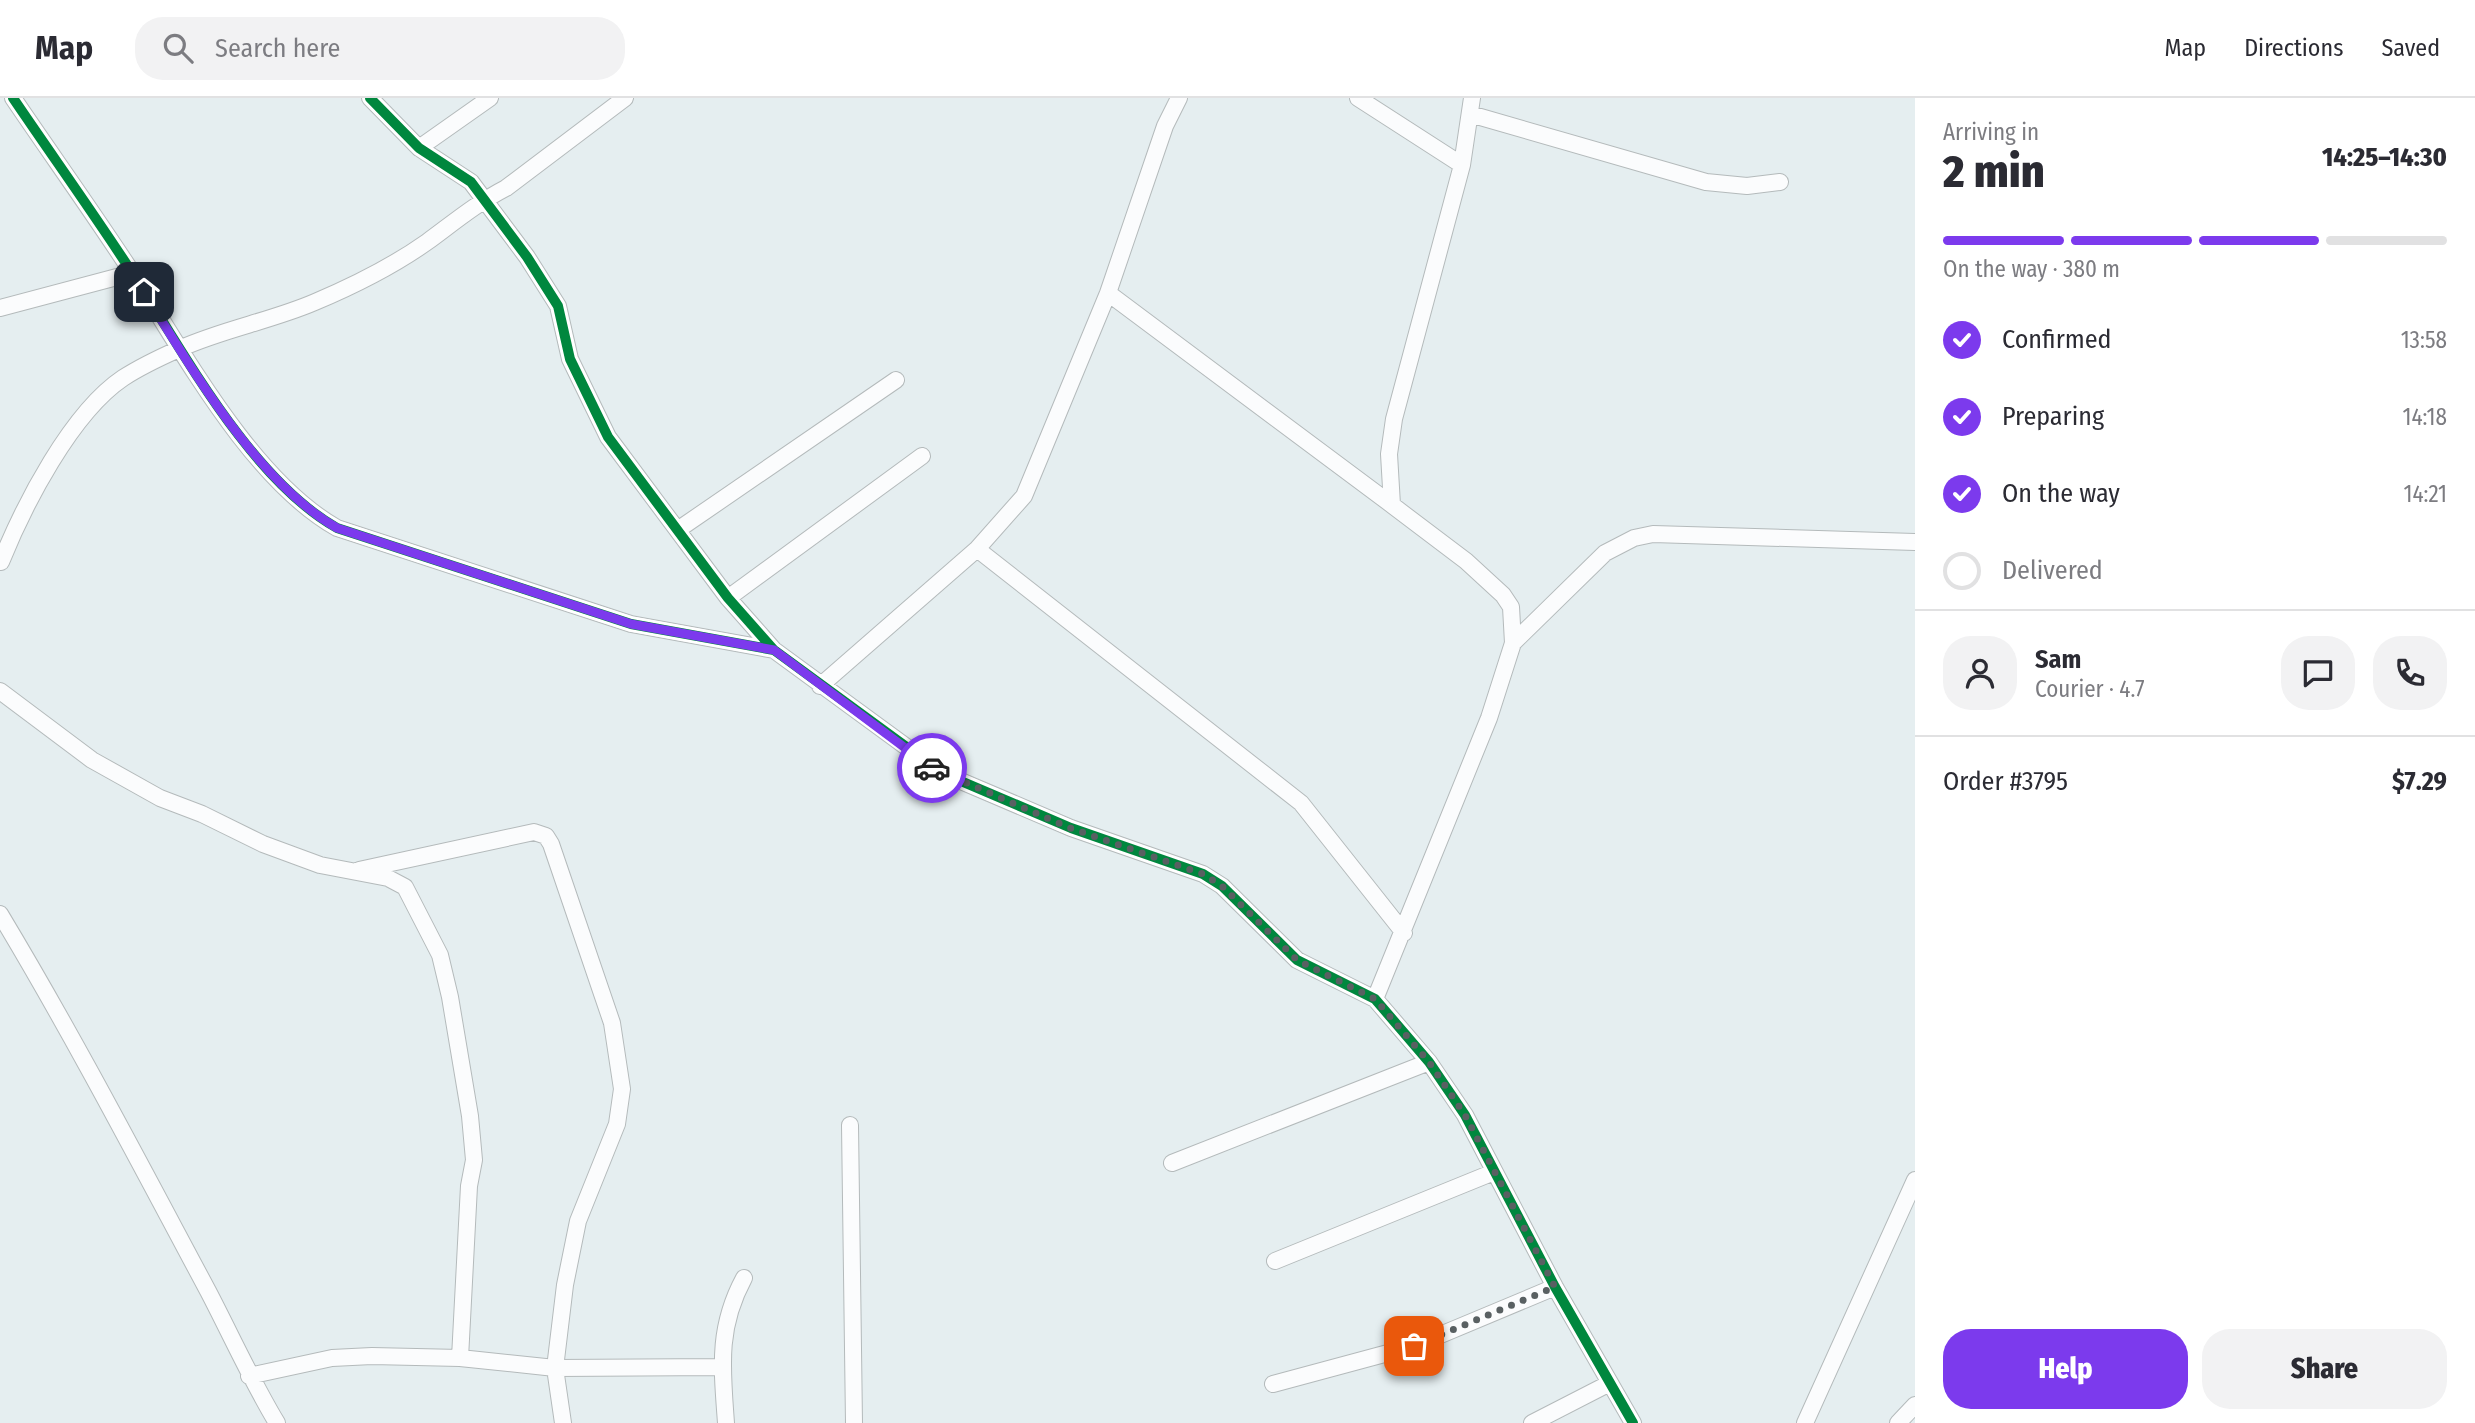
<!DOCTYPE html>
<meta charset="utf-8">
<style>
:root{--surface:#fff;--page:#f2f2f3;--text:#2b2b33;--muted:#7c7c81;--line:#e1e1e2;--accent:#7c3aed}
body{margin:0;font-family:"Fira Sans Condensed",sans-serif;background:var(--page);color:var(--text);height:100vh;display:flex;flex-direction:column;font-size:26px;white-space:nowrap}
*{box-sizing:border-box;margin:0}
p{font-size:23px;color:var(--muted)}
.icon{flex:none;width:38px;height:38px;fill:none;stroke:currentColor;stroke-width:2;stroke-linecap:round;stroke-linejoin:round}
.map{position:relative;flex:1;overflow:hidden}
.details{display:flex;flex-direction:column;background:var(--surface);width:560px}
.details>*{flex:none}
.pin{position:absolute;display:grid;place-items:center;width:60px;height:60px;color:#fff;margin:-30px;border-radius:14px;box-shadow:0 4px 10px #0006}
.courier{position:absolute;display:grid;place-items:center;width:70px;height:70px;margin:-35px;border:5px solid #7c3aed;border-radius:50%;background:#fff;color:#222;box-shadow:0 2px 9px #0007}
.head em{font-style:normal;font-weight:800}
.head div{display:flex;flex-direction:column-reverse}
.head{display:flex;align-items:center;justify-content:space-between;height:119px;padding:0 28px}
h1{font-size:46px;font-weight:800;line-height:52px}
.bar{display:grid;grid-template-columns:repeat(4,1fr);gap:10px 7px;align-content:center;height:84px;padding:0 28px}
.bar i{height:9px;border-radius:5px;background:var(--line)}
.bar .on{background:var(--accent)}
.bar p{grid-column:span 4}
.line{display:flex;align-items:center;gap:18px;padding:0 28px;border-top:2px solid var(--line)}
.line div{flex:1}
.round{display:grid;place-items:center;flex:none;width:74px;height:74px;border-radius:28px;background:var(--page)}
ol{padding:0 28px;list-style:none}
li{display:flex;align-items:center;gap:21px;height:77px}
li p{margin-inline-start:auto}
li .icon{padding:7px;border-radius:50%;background:var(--accent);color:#fff;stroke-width:4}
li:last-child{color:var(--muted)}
li i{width:38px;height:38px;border:4px solid var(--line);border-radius:50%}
.cta{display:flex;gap:14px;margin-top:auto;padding:14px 28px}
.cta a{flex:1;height:80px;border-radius:28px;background:var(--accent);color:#fff;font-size:28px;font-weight:800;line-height:80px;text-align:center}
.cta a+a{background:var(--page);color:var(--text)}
header{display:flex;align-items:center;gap:42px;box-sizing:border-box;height:98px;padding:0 35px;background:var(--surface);border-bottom:2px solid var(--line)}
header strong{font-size:33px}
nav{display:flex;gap:38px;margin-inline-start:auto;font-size:24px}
.search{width:490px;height:63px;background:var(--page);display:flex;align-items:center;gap:18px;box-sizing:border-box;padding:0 24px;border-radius:28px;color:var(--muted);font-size:26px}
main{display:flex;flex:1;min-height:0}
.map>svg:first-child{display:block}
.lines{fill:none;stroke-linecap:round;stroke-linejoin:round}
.street-casing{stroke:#b4babb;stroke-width:18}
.street{stroke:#fbfcfd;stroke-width:16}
.cycleway-casing{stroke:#fff;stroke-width:15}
.cycleway{stroke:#00873e;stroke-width:10}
.done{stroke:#596062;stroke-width:7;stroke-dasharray:0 12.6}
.route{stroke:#7c3aed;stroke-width:9}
</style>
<header>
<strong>Map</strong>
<div class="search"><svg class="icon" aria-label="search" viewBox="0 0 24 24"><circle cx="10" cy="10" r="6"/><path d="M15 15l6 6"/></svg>Search here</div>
<nav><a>Map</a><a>Directions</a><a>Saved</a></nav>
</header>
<main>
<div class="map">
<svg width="1915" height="1325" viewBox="0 0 1915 1325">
<rect width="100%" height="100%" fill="#e5eef0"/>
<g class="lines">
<defs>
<path id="street" d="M13,0C53,59 94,116 133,176C185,257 252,382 337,430L631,526L774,552
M370,0L419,50L471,84L527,159L558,208L570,261L608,339L728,500L774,552L942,675L1071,730L1203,776L1222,788L1297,862L1375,901L1429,964L1465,1017L1555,1189L1633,1325
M1358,0L1462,67
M1470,16L1706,84L1747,88L1780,84
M419,50L490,0
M1108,195L1392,407
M0,210L132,175
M679,431L896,282
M977,451L1301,705L1404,835
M1,464C24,407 71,315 123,280C140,269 161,259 179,251C223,231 271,223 315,204C353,188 393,168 427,144C453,125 477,105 506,90L625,0
M728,500L922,358
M1513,545L1605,455L1634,440L1653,436L1915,444
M820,588L977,451L1024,398L1108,195L1165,28L1179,0
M0,593L92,662L160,700L202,716L263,746L320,767L388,780L405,789L440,857L450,899L470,1018L474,1062L469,1088L460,1260
M359,772L534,734L546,738L551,746L612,925L622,991L617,1026L578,1123L565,1187L555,1270L563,1325
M0,816C74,939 140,1066 208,1193C231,1237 251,1282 277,1325
M1375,901L1489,620L1513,545L1511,509L1503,497L1466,463L1392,407L1389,356L1394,321L1462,67L1472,0
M850,1027L854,1325
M1172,1065L1429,964
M1275,1163L1494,1074
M249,1278L332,1260L372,1258L460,1260L555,1270L723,1269
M1273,1286L1414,1248L1555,1189
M726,1325C722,1270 717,1230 744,1180
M1532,1325L1610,1285
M1805,1325L1915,1082
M1898,1325L1915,1307"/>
</defs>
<use href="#street" class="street-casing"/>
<use href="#street" class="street"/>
<defs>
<path id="cycleway" d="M13,0C53,59 94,116 133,176C185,257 252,382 337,430L631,526L774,552
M370,0L419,50L471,84L527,159L558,208L570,261L608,339L728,500L774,552L942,675L1071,730L1203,776L1222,788L1297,862L1375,901L1429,964L1465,1017L1555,1189L1633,1325"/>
</defs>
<use href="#cycleway" class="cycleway-casing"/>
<use href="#cycleway" class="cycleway"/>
</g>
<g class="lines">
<path class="done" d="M932,670L1070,730L1203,776L1222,788L1297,862L1375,901L1429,964L1465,1017L1555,1189L1414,1248"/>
<path class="route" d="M144,194C192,271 258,385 337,430L631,526L774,552L932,670"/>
</g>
</svg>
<div class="pin" style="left:1414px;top:1248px;background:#ea580c"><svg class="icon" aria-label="bag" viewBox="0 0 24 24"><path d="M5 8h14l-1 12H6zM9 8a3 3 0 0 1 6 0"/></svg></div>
<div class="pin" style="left:144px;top:194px;background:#1f2937"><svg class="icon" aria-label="home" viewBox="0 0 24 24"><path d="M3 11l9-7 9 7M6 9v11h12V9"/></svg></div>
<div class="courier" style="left:932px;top:670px"><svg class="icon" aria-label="car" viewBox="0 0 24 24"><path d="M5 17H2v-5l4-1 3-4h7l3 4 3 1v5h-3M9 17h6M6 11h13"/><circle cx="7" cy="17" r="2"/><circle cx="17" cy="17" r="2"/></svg></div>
</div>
<section class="details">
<div class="head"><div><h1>2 min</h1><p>Arriving in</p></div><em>14:25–14:30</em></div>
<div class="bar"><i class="on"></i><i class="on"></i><i class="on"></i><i></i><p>On the way · 380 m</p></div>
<ol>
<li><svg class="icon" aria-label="check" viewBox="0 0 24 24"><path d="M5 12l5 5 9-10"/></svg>Confirmed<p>13:58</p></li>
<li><svg class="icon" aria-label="check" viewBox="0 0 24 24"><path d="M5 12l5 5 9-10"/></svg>Preparing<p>14:18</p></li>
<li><svg class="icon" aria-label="check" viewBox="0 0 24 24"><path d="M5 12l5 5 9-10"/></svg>On the way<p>14:21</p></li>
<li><i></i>Delivered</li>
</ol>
<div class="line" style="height:126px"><a class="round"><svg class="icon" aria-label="person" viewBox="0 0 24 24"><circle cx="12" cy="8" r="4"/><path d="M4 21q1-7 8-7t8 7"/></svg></a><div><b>Sam</b><p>Courier · 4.7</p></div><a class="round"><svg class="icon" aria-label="chat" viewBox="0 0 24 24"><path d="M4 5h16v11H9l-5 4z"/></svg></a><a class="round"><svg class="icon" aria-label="phone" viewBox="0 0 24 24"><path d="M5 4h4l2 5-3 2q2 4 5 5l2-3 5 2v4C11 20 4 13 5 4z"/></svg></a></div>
<div class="line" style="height:91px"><div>Order #3795</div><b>$7.29</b></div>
<div class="cta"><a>Help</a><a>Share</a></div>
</section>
</main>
